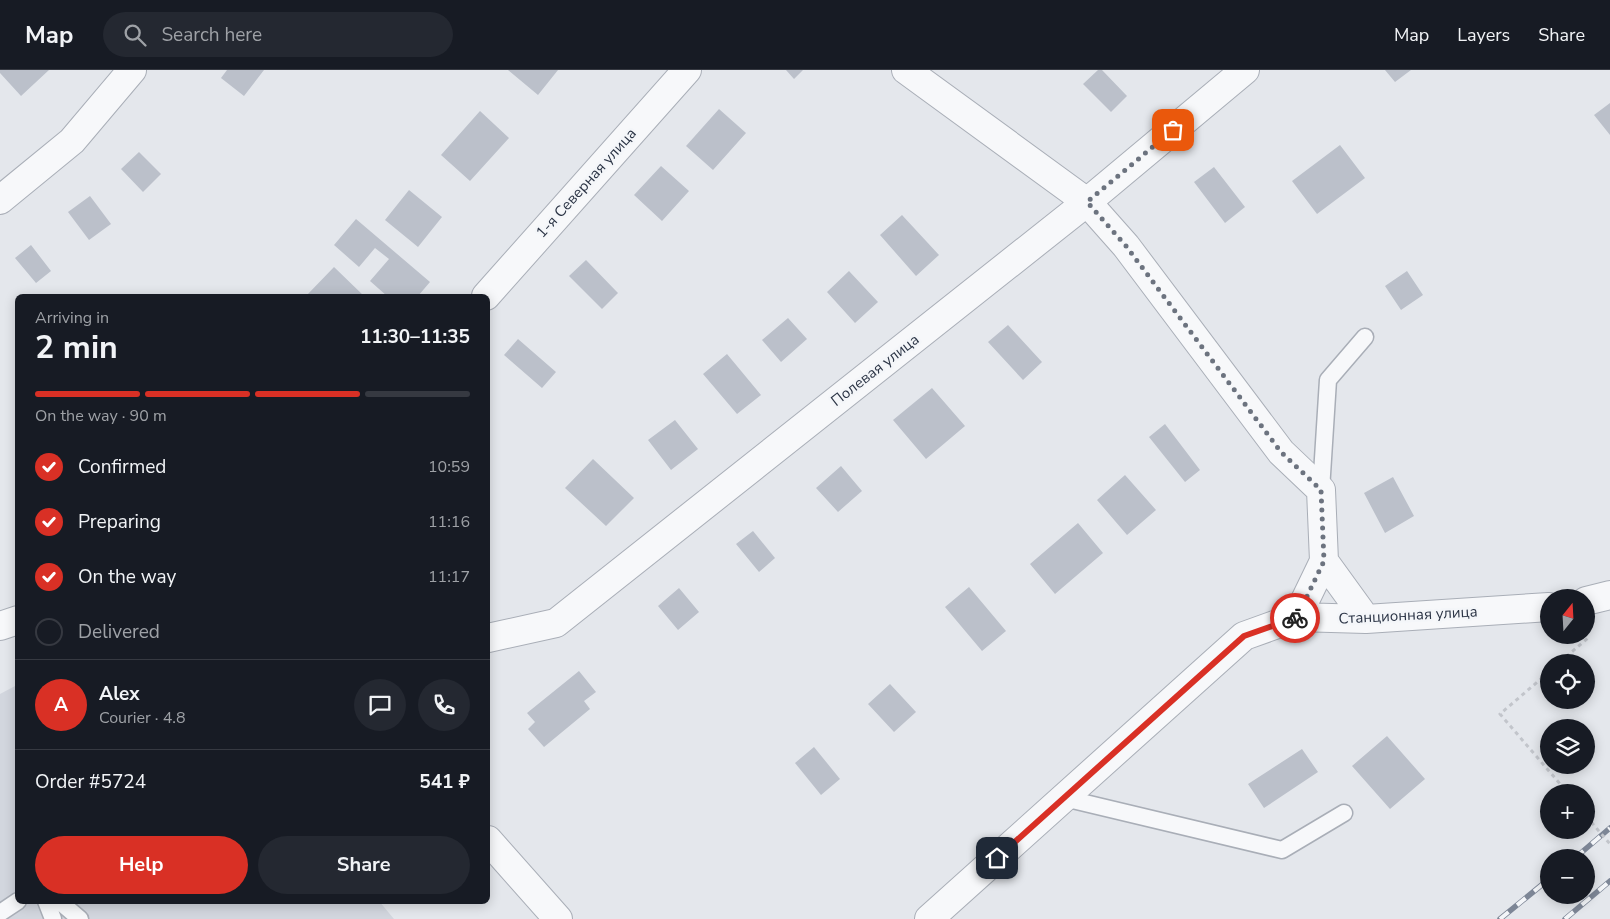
<!DOCTYPE html>
<meta charset="utf-8">
<style>
:root{--surface:#171b24;--page:#242831;--text:#f1f3f6;--muted:#9ea1a6;--line:#363941;--accent:#d93025}
body{margin:0;font-family:"Nunito Sans",sans-serif;background:var(--page);color:var(--text);height:100vh;display:flex;flex-direction:column;font-size:19px;white-space:nowrap}
*{box-sizing:border-box;margin:0}
p{font-size:16px;color:var(--muted)}
.icon{flex:none;width:28px;height:28px;fill:none;stroke:currentColor;stroke-width:2;stroke-linecap:round;stroke-linejoin:round}
.map{position:relative;flex:1;overflow:hidden}
.details{position:absolute;left:15px;top:224px;width:475px;height:610px;display:flex;flex-direction:column;background:var(--surface);border-radius:8px;box-shadow:0 2px 12px #0003}
.details>*{flex:none}
.needle{width:32px;rotate:18deg}
.controls{position:absolute;left:1540px;top:519px;display:grid;gap:10px}
.controls a{display:grid;place-items:center;width:55px;height:55px;border-radius:50%;background:var(--surface);box-shadow:0 2px 12px #0003;font-size:25px}
.pin{position:absolute;display:grid;place-items:center;width:42px;height:42px;color:#fff;margin:-21px;border-radius:10px;box-shadow:0 2px 8px #0006}
.courier{position:absolute;display:grid;place-items:center;width:50px;height:50px;margin:-25px;border:4px solid #d93025;border-radius:50%;background:#fff;color:#222;box-shadow:0 1px 6px #0007}
.summary em{font-style:normal;font-weight:700}
.summary div{display:flex;flex-direction:column-reverse}
.summary{display:flex;align-items:center;justify-content:space-between;height:85px;padding:0 20px}
h1{font-size:32px;font-weight:700;line-height:38px}
.bar{display:grid;grid-template-columns:repeat(4,1fr);gap:8px 5px;align-content:center;height:60px;padding:0 20px}
.bar i{height:6px;border-radius:4px;background:var(--line)}
.bar .current{background:var(--accent)}
.bar p{grid-column:span 4}
.line{display:flex;align-items:center;gap:12px;padding:0 20px;border-top:1px solid var(--line)}
.line div{flex:1}
.round{display:grid;place-items:center;flex:none;width:52px;height:52px;border-radius:26px;background:var(--page)}
ol{padding:0 20px;list-style:none}
li{display:flex;align-items:center;gap:15px;height:55px}
li p{margin-inline-start:auto}
li .icon{padding:5px;border-radius:50%;background:var(--accent);color:#fff;stroke-width:4}
li:last-child{color:var(--muted)}
li i{width:28px;height:28px;border:2px solid var(--line);border-radius:50%}
.button{display:flex;gap:10px;margin-top:auto;padding:10px 20px}
.button a{flex:1;height:58px;border-radius:30px;background:var(--accent);color:#fff;font-size:20px;font-weight:700;line-height:58px;text-align:center}
.button a+a{background:var(--page);color:var(--text)}
header{display:flex;align-items:center;gap:30px;box-sizing:border-box;height:70px;padding:0 25px;background:var(--surface);border-bottom:1px solid var(--line)}
header strong{font-size:24px}
nav{display:flex;gap:28px;margin-inline-start:auto;font-size:18px}
.search{width:350px;height:45px;background:var(--page);display:flex;align-items:center;gap:12px;box-sizing:border-box;padding:0 18px;border-radius:28px;color:var(--muted);font-size:19px}
.map>svg:first-child{display:block}
.built{fill:#d2d6de}
.building{fill:#bbc0ca}
.lines{fill:none;stroke-linecap:round;stroke-linejoin:round}
.lane-casing{stroke:#a9aeb7;stroke-width:19}
.street-casing{stroke:#a9aeb7;stroke-width:30}
.path{stroke:#c2c5cb;stroke-width:3;stroke-dasharray:4 4;stroke-linecap:butt}
.lane{stroke:#f7f8fa;stroke-width:16}
.street{stroke:#f7f8fa;stroke-width:28}
.rail-casing{stroke:#7d8696;stroke-width:5.5}
.rail{stroke:#f4f6f9;stroke-width:4;stroke-dasharray:11;stroke-linecap:butt}
.path-bridge{stroke:#c2c5cb;stroke-width:3;stroke-dasharray:4 4;stroke-linecap:butt}
.done{stroke:#6c737f;stroke-width:5;stroke-dasharray:0 9}
.route{stroke:#d93025;stroke-width:6}
.labels{text-anchor:middle;stroke-width:5;stroke-linejoin:round;paint-order:stroke}
.street-label{font-size:15px;fill:#2b3445;stroke:#f4f6f9}
</style>
<header>
<strong>Map</strong>
<div class="search"><svg class="icon" aria-label="search" viewBox="0 0 24 24"><circle cx="10" cy="10" r="6"/><path d="M15 15l6 6"/></svg>Search here</div>
<nav><a>Map</a><a>Layers</a><a>Share</a></nav>
</header>
<div class="map">
<svg width="1610" height="849" viewBox="0 0 1610 849">
<rect width="100%" height="100%" fill="#e4e7ec"/>
<path class="built" d="M17,615L18,831H379L394,849H0V624Z"/>
<path class="building" d="M0,0H49L21,26L0,3Z
M227,0H264L244,26L221,8Z
M508,0H558L538,25Z
M786,0H803L794,9Z
M1098,0H1102L1127,26L1111,42L1083,14Z
M1385,0H1411L1395,12Z
M1610,33V65L1594,45Z
M719,39L746,63L713,100L686,76Z
M480,41L509,68L470,111L441,85Z
M1340,75L1365,108L1317,144L1292,111Z
M139,82L161,104L143,122L121,99Z
M661,96L689,121L662,151L634,125Z
M1214,97L1245,137L1225,153L1194,112Z
M409,120L442,147L418,177L385,150Z
M90,126L111,154L89,170L68,142Z
M902,145L939,185L916,206L880,165Z
M356,149L430,212L418,226H387L370,211L389,189L375,178L359,197L334,175Z
M31,175L51,201L36,213L15,188Z
M586,190L618,223L602,239L569,206Z
M334,197L364,226H306Z
M849,201L878,232L855,253L827,222Z
M1407,201L1423,225L1401,240L1385,216Z
M788,248L807,269L781,292L762,270Z
M1008,255L1042,292L1023,310L988,272Z
M518,269L556,302L542,318L504,285Z
M727,284L761,325L737,344L703,304Z
M932,318L965,356L926,389L893,350Z
M675,350L698,379L671,400L648,370Z
M1165,354L1200,400L1185,412L1149,367Z
M593,389L634,428L606,456L565,418Z
M841,396L862,421L838,442L816,418Z
M1125,405L1156,440L1127,465L1097,430Z
M1393,407L1414,446L1385,463L1364,423Z
M1078,453L1103,483L1055,524L1030,494Z
M753,461L775,488L759,502L736,474Z
M969,517L1006,561L982,581L945,537Z
M679,518L699,542L678,560L658,536Z
M579,601L596,622L584,631L590,639L544,677L528,659L535,652L527,643Z
M890,614L916,642L894,662L868,634Z
M1387,666L1425,709L1390,739L1352,696Z
M814,677L840,709L821,725L795,693Z
M1302,679L1318,702L1264,738L1248,714Z"/>
<g class="lines">
<defs>
<path id="lane" d="M1321,420L1328,310L1365,267
M1064,728L1282,780L1344,743
M46,831L53,849
M59,831L80,849
M0,843L18,831"/>
<path id="street" d="M906,0L1087,132L1126,176L1281,382L1321,420L1324,491L1366,549
M0,130L72,71L132,0
M486,226L687,0
M1586,531L1610,525
M1297,547L1324,491
M0,556L18,550
M488,568L556,553L1087,132L1245,0
M488,770L558,849
M929,849L1244,566L1297,547L1366,549L1549,537"/>
</defs>
<use href="#lane" class="lane-casing"/>
<use href="#street" class="street-casing"/>
<path class="path" d="M1560,592L1588,568L1586,564
M1549,602L1500,644L1567,722"/>
<use href="#lane" class="lane"/>
<use href="#street" class="street"/>
<defs>
<path id="rail" d="M1575,788L1610,758
M1500,849L1549,809
M1565,849L1610,811"/>
</defs>
<use href="#rail" class="rail-casing"/>
<use href="#rail" class="rail"/>
<path class="path-bridge" d="M1586,746L1610,774"/>
</g>
<g class="lines">
<path class="done" d="M1173,60L1087,132L1126,176L1281,382L1321,420L1324,491L1297,547L1295,548"/>
<path class="route" d="M997,788L1244,566L1295,548"/>
</g>
<g class="labels">
<g class="street-label">
<text transform="translate(586 113) rotate(-48)" y="5">1-я Северная улица</text>
<text transform="translate(875 300) rotate(-38)" y="5">Полевая улица</text>
<text transform="translate(1408 545) rotate(-3)" y="5">Станционная улица</text>
</g>
</g>
</svg>
<div class="controls">
<a><svg class="needle" viewBox="-14 -14 28 28"><path d="M0-13l5 13h-10z" fill="#e53935"/><path d="M0 13l5-13h-10z" fill="#9ea1a6"/></svg></a>
<a><svg class="icon" aria-label="locate" viewBox="0 0 24 24"><circle cx="12" cy="12" r="6"/><path d="M12 2v4M12 18v4M2 12h4M18 12h4"/></svg></a>
<a><svg class="icon" aria-label="layers" viewBox="0 0 24 24"><path d="M12 4l9 5-9 5-9-5zM3 14l9 5 9-5"/></svg></a>
<a>+</a>
<a>−</a>
</div>
<div class="pin" style="left:1173px;top:60px;background:#ea580c"><svg class="icon" aria-label="bag" viewBox="0 0 24 24"><path d="M5 8h14l-1 12H6zM9 8a3 3 0 0 1 6 0"/></svg></div>
<div class="pin" style="left:997px;top:788px;background:#1f2937"><svg class="icon" aria-label="home" viewBox="0 0 24 24"><path d="M3 11l9-7 9 7M6 9v11h12V9"/></svg></div>
<div class="courier" style="left:1295px;top:548px"><svg class="icon" aria-label="bike" viewBox="0 0 24 24"><circle cx="6" cy="16" r="4"/><circle cx="18" cy="16" r="4"/><path d="M6 16l4-8h5l3 8M10 8l3 8H6M13 5h3"/></svg></div>
<section class="details">
<div class="summary"><div><h1>2 min</h1><p>Arriving in</p></div><em>11:30–11:35</em></div>
<div class="bar"><i class="current"></i><i class="current"></i><i class="current"></i><i></i><p>On the way · 90 m</p></div>
<ol>
<li><svg class="icon" aria-label="check" viewBox="0 0 24 24"><path d="M5 12l5 5 9-10"/></svg>Confirmed<p>10:59</p></li>
<li><svg class="icon" aria-label="check" viewBox="0 0 24 24"><path d="M5 12l5 5 9-10"/></svg>Preparing<p>11:16</p></li>
<li><svg class="icon" aria-label="check" viewBox="0 0 24 24"><path d="M5 12l5 5 9-10"/></svg>On the way<p>11:17</p></li>
<li><i></i>Delivered</li>
</ol>
<div class="line" style="height:90px"><b class="round" style="background:var(--accent);color:#fff">A</b><div><b>Alex</b><p>Courier · 4.8</p></div><a class="round"><svg class="icon" aria-label="chat" viewBox="0 0 24 24"><path d="M4 5h16v11H9l-5 4z"/></svg></a><a class="round"><svg class="icon" aria-label="phone" viewBox="0 0 24 24"><path d="M5 4h4l2 5-3 2q2 4 5 5l2-3 5 2v4C11 20 4 13 5 4z"/></svg></a></div>
<div class="line" style="height:65px"><div>Order #5724</div><b>541 ₽</b></div>
<div class="button"><a>Help</a><a>Share</a></div>
</section>
</div>
